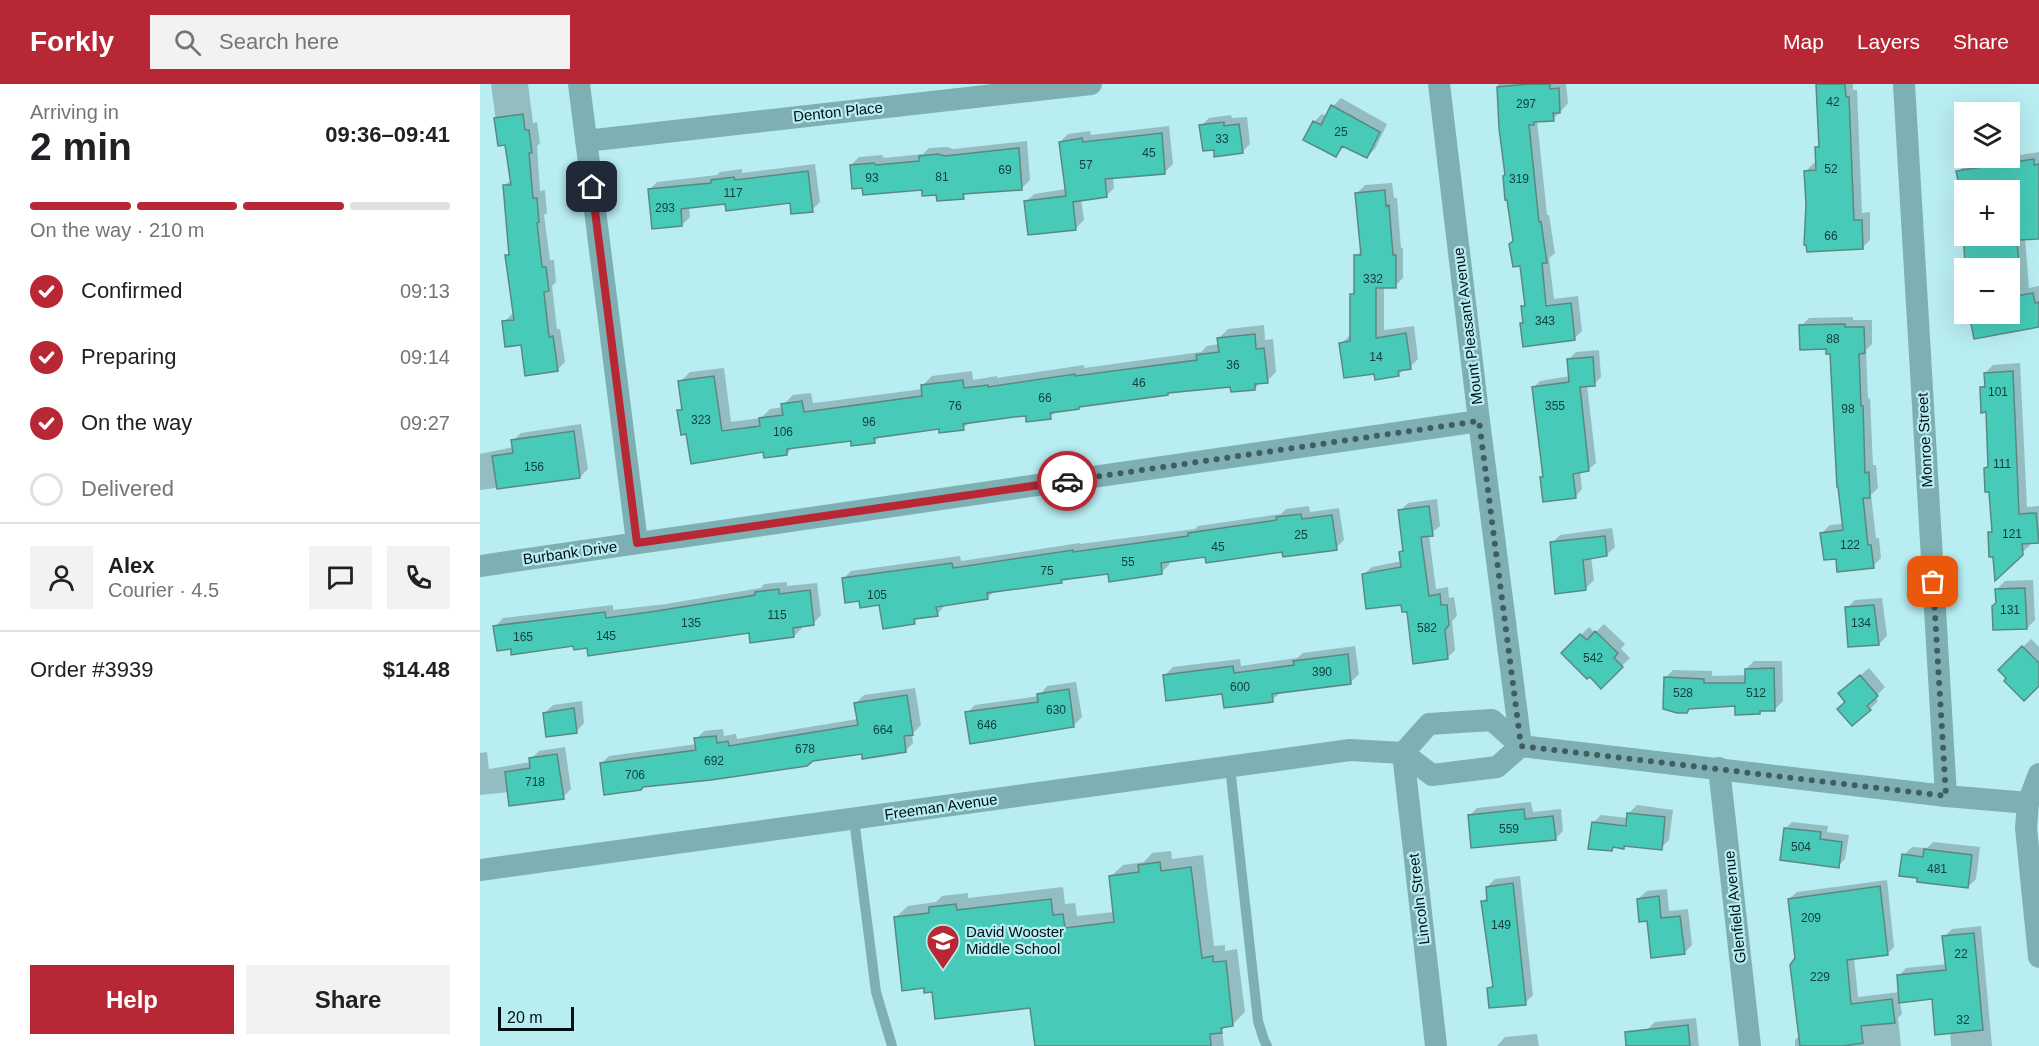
<!DOCTYPE html>
<meta charset="utf-8">
<style>
:root{--surface:#fff;--page:#f2f2f2;--text:#202124;--muted:#757577;--line:#e0e0e0;--accent:#b82734}
body{margin:0;font-family:Helvetica,sans-serif;background:var(--page);color:var(--text);height:100vh;display:flex;flex-direction:column;font-size:22px;white-space:nowrap}
*{box-sizing:border-box;margin:0}
p{font-size:20px;color:var(--muted)}
.icon{flex:none;width:33px;height:33px;fill:none;stroke:currentColor;stroke-width:2;stroke-linecap:round;stroke-linejoin:round}
.map{position:relative;flex:1;overflow:hidden}
.panel{display:flex;flex-direction:column;background:var(--surface);width:480px}
.panel>*{flex:none}
.buttons{position:absolute;left:1474px;top:18px;display:grid;gap:12px}
.buttons a{display:grid;place-items:center;width:66px;height:66px;border-radius:0px;background:var(--surface);box-shadow:0 6px 24px #0002;font-size:30px}
.scale{position:absolute;left:18px;bottom:15px;width:76px;box-sizing:border-box;padding-left:6px;border:3px solid #000f11;border-top:0;font-size:16px;line-height:21px;white-space:nowrap;color:#000f11;-webkit-text-stroke:4px #b8edf1;paint-order:stroke}
.pin{position:absolute;display:grid;place-items:center;width:51px;height:51px;color:#fff;margin:-26px;border-radius:12px;box-shadow:0 3px 9px #0006}
.courier{position:absolute;display:grid;place-items:center;width:60px;height:60px;margin:-30px;border:4px solid #b82734;border-radius:50%;background:#fff;color:#222;box-shadow:0 2px 8px #0007}
.summary em{font-style:normal;font-weight:700}
.summary div{display:flex;flex-direction:column-reverse}
.summary{display:flex;align-items:center;justify-content:space-between;height:102px;padding:0 30px}
h1{font-size:39px;font-weight:700;line-height:45px}
.bar{display:grid;grid-template-columns:repeat(4,1fr);gap:9px 6px;align-content:center;height:72px;padding:0 30px}
.bar i{height:8px;border-radius:4px;background:var(--line)}
.bar .on{background:var(--accent)}
.bar p{grid-column:span 4}
.line{display:flex;align-items:center;gap:15px;padding:0 30px;border-top:2px solid var(--line)}
.line div{flex:1}
.round{display:grid;place-items:center;flex:none;width:63px;height:63px;border-radius:0px;background:var(--page)}
ol{padding:0 30px;list-style:none}
li{display:flex;align-items:center;gap:18px;height:66px}
li p{margin-inline-start:auto}
li .icon{padding:6px;border-radius:50%;background:var(--accent);color:#fff;stroke-width:4}
li:last-child{color:var(--muted)}
li i{width:33px;height:33px;border:3px solid var(--line);border-radius:50%}
.action{display:flex;gap:12px;margin-top:auto;padding:12px 30px}
.action a{flex:1;height:69px;border-radius:0px;background:var(--accent);color:#fff;font-size:24px;font-weight:700;line-height:69px;text-align:center}
.action a+a{background:var(--page);color:var(--text)}
header{display:flex;align-items:center;gap:36px;box-sizing:border-box;height:84px;padding:0 30px;background:var(--accent);color:#fff}
header strong{font-size:28px}
nav{display:flex;gap:33px;margin-inline-start:auto;font-size:21px}
.search{width:420px;height:54px;background:var(--page);display:flex;align-items:center;gap:15px;box-sizing:border-box;padding:0 21px;border-radius:0px;color:var(--muted);font-size:22px}
main{display:flex;flex:1;min-height:0}
.map>svg:first-child{display:block}
.shadow{fill:#0003}
.building{fill:#47cab8;stroke:#5a8981;stroke-width:1.5}
.lines{fill:none;stroke-linecap:round;stroke-linejoin:round}
.lane{stroke:#7eafb3;stroke-width:10}
.street{stroke:#7eafb3;stroke-width:22}
.done{stroke:#405d5f;stroke-width:6;stroke-dasharray:0 10.8}
.route{stroke:#b82734;stroke-width:8}
.labels{text-anchor:middle;stroke-width:4.5;stroke-linejoin:round;paint-order:stroke}
.number-label{font-size:12px;fill:#123e3b}
.street-label{font-size:15px;fill:#000f11;stroke:#b8edf1}
.poi-label{font-size:15px;fill:#000f11;stroke:#b8edf1;text-anchor:start}
</style>
<header>
<strong>Forkly</strong>
<div class="search"><svg class="icon" aria-label="search" viewBox="0 0 24 24"><circle cx="10" cy="10" r="6"/><path d="M15 15l6 6"/></svg>Search here</div>
<nav><a>Map</a><a>Layers</a><a>Share</a></nav>
</header>
<main>
<section class="panel">
<div class="summary"><div><h1>2 min</h1><p>Arriving in</p></div><em>09:36–09:41</em></div>
<div class="bar"><i class="on"></i><i class="on"></i><i class="on"></i><i></i><p>On the way · 210 m</p></div>
<ol>
<li><svg class="icon" aria-label="check" viewBox="0 0 24 24"><path d="M5 12l5 5 9-10"/></svg>Confirmed<p>09:13</p></li>
<li><svg class="icon" aria-label="check" viewBox="0 0 24 24"><path d="M5 12l5 5 9-10"/></svg>Preparing<p>09:14</p></li>
<li><svg class="icon" aria-label="check" viewBox="0 0 24 24"><path d="M5 12l5 5 9-10"/></svg>On the way<p>09:27</p></li>
<li><i></i>Delivered</li>
</ol>
<div class="line" style="height:108px"><a class="round"><svg class="icon" aria-label="person" viewBox="0 0 24 24"><circle cx="12" cy="8" r="4"/><path d="M4 21q1-7 8-7t8 7"/></svg></a><div><b>Alex</b><p>Courier · 4.5</p></div><a class="round"><svg class="icon" aria-label="chat" viewBox="0 0 24 24"><path d="M4 5h16v11H9l-5 4z"/></svg></a><a class="round"><svg class="icon" aria-label="phone" viewBox="0 0 24 24"><path d="M5 4h4l2 5-3 2q2 4 5 5l2-3 5 2v4C11 20 4 13 5 4z"/></svg></a></div>
<div class="line" style="height:78px"><div>Order #3939</div><b>$14.48</b></div>
<div class="action"><a>Help</a><a>Share</a></div>
</section>
<div class="map">
<svg width="1559" height="962" viewBox="0 0 1559 962">
<rect width="100%" height="100%" fill="#b8edf1"/>
<path class="shadow" d="M11,0H48L53,39L57,38L60,59L57,62L60,107L65,106L67,129L64,131L70,176H74L76,198L72,202L77,245H80L85,278L77,286L43,260L24,238L32,230L35,229L27,172L30,169L24,102L32,95L27,59L19,60Z
M1018,0H1086L1088,19L1081,27L1073,35L1057,36L1067,131H1069L1075,169L1069,174L1074,215L1098,212L1102,247L1094,255L1042,240L1044,237L1043,223L1047,219L1042,181L1034,157Z
M1337,0H1373V6H1377L1382,129L1390,128V156L1382,164L1327,120L1326,87L1334,79H1337L1336,63L1340,60Z
M861,14L907,40L895,65L887,73L864,63L856,71L834,38L842,30L847,32L853,22Z
M751,31L752,34L767,33L770,60L762,68L735,64L721,42L729,34Z
M689,42L693,80L685,88L633,93L634,104L626,112L601,115L604,136L596,144L546,118L554,110L586,105L580,58L588,50L610,47L611,51Z
M547,57L550,96L542,104L488,108L483,113L443,104L383,102L371,81L379,73L402,71L404,74L443,70L449,64L467,63L473,65Z
M1559,68V153L1545,154L1549,204L1559,202V241L1495,253L1491,230H1530V184H1487L1485,161L1493,153L1539,150L1536,107L1485,106V116H1483L1478,88L1486,80Z
M335,80L340,118L332,126L311,117L247,119L209,123L210,133L202,141L169,106L177,98L237,91L240,88L262,85V89Z
M912,99L914,114H917L921,164H923V194L915,202H904V246L934,242L938,275L930,283L925,284L918,291L895,288L861,260L869,252L872,251V210L876,206V172L882,166L877,109L885,101Z
M1373,233V236H1392V260L1386,266L1388,315L1390,314L1393,381H1396L1398,404L1391,411L1396,454H1399L1401,474L1393,482L1357,473L1342,449L1350,441L1364,440L1351,269L1321,242L1329,234Z
M784,241L785,256L793,255L796,288L787,297L781,298L775,304L752,301L690,307L688,310L601,321L599,324L577,327L570,333L547,331L490,338L483,344H460L401,351L394,358L372,355L313,363L307,370L284,366L208,348L199,327L203,323L200,298L210,288L244,284L251,338L281,334L290,325L304,323L303,321L313,311L331,309L333,319L343,318L443,305L442,302L452,292L492,287L493,296L517,292V294L604,281V284L721,268L727,262L739,260V254L748,245Z
M1119,266L1121,293L1114,300L1107,301L1116,379L1108,386L1100,387L1102,405L1095,413L1062,394L1064,392L1053,304L1060,297L1090,292L1089,275L1096,268Z
M1540,279L1547,423L1559,422V457L1550,458V461L1516,494L1515,471L1509,449L1514,445L1511,406L1505,384L1510,380L1507,327L1501,304L1506,299L1505,289L1513,281Z
M101,340L108,385L100,393L0,406V370L33,363V357L41,349Z
M957,415L960,442L949,451L956,505L968,503L969,514L974,513L977,532L972,537L975,566L967,574L922,519L884,490L892,483L922,477L920,468L924,464L920,427L928,419Z
M829,422L830,428L859,424L864,456L856,464L726,471L689,476V481L681,489L629,488L584,494L581,497L515,507L507,514L465,521L457,531L439,533L434,538L400,519L381,515L363,495L371,487L480,472L481,477L600,459V460L715,445L718,442L801,430L806,425Z
M1132,444L1135,463L1126,471L1111,473L1114,496L1106,504L1072,459L1080,451Z
M1553,496L1555,536L1547,544L1517,519V505L1525,497Z
M307,498V502L337,499L341,531L333,540L322,541V544L314,552L271,547L108,562L94,560L32,563L15,543L23,534L133,521V526L186,520L281,504L284,500Z
M1402,514L1407,552L1399,560L1367,524L1375,516Z
M1124,540L1145,560L1141,565L1150,574L1121,602L1083,569L1109,543L1115,549Z
M1551,555L1559,563V600L1528,594L1520,586Z
M875,562L879,590L871,598L801,608L792,616L743,608L685,591L693,583L760,575L761,582L817,574L823,569Z
M1274,577H1302L1303,617L1295,625L1283,626L1280,629L1256,620L1211,623L1207,627L1185,594L1193,586L1232,587V592L1266,591V585Z
M1389,584L1405,603L1395,613L1398,617L1390,625L1366,617L1368,602Z
M596,598L602,633L594,641L487,629L495,621L559,612L567,602Z
M435,604L441,641L432,650L433,659L425,667L121,680L129,672L217,660L216,655L224,647L243,645L244,652L256,650L257,655L378,635L376,619L384,611Z
M102,617L104,639L96,648L65,629L73,621Z
M85,663L91,705L83,713L29,708L0,711V669L7,668L9,685L51,678V675L59,667Z
M1051,718L1053,728L1081,725L1083,747L1075,755L989,732L997,724Z
M1157,721L1193,726L1189,756L1181,764L1146,760L1144,763L1135,762L1131,766L1113,739L1121,731L1148,734L1149,729Z
M1312,738L1348,742L1347,748L1369,751L1365,775L1358,782L1305,745Z
M1453,758L1500,763L1496,795L1488,803L1424,771L1432,763L1447,764Z
M691,767L692,775L723,771L734,862L745,861V867L757,865L765,928L752,941H747L742,946L744,962H556L552,923L454,906L415,834L428,822L456,818L462,812L488,809V814L583,803L585,820L595,819L597,832L634,828L630,793L643,781L664,778L672,769Z
M1040,792L1053,911L1045,919L1009,904L1014,899L1002,818L1008,812L1007,803L1015,795Z
M1407,796L1414,863L1407,870L1374,874L1378,913L1420,908L1419,892L1426,884L1467,880L1464,853L1472,845L1501,842L1512,962H1471L1470,948L1453,914L1420,918L1422,930L1418,934L1421,962H1315V956L1320,951L1317,875L1309,815L1317,808Z
M1187,805L1189,827L1208,825L1212,861L1204,869L1169,835L1158,815L1167,807Z
M1216,934L1219,962H1168L1167,946L1175,938Z
M1057,950L1059,962H1017L1025,953Z"/>
<path class="building" d="M1049,0H1070V5L1079,4L1080,29H1073L1074,37L1054,38V41H1049L1059,138H1061L1067,179H1062L1066,222L1091,219L1095,256L1043,263L1040,239H1043L1041,222H1045L1040,182L1033,183L1029,160L1033,157L1027,116H1025L1023,92L1025,91L1019,44L1017,3Z
M1336,0H1365L1366,13H1369L1374,136H1382L1383,165L1327,168L1326,161H1324L1326,120L1324,87L1336,86L1335,63H1339Z
M851,21L900,48L887,74L862,62L856,73L823,56L833,37L841,41Z
M43,30L45,46H49L52,69H49L53,114H57L59,138L57,139L62,183H66L69,207L64,208L69,253L73,252L78,287L45,292L41,261L25,263L22,237L34,236L25,171H29L23,101H31L25,61L18,62L14,34Z
M744,38V42L759,40L763,69L734,73V66L723,67L719,41Z
M682,49L685,90L625,95L627,113L593,118L596,146L548,151L544,117L586,112L579,58L602,54L603,58Z
M539,64L542,106L483,110L484,115L457,117L456,111L442,112V106L383,111L382,104L372,105L370,81L394,79L396,81L439,77V72L458,70L465,72Z
M1554,75V81L1559,80V155L1538,156L1534,106H1480L1476,87Z
M328,87L333,128L311,130L310,119L246,127L245,120L201,125L202,142L172,145L168,105L231,99V96L254,93L255,96Z
M905,106L906,122L909,121L913,171H916V204H896V254L926,249L931,285L918,287L919,292L895,296L894,290L864,294L859,259L870,257V210H874V171H881L875,109Z
M1537,157L1539,184H1485L1484,161Z
M1553,209L1555,219L1559,218V243L1494,255L1489,230H1530V213Z
M1365,240V243H1384L1385,269L1379,270L1381,322H1383L1385,389L1389,388L1390,414H1383L1388,461H1391L1394,484L1357,488L1356,475L1344,476L1340,449L1363,446L1358,403H1357L1350,270H1346V265L1320,266L1319,241Z
M775,250L776,265L784,264L788,299L775,300V306L751,308L750,303L688,309V311L599,323V325L570,329L571,335L546,338V332L534,333L483,340L484,346L459,349V345L394,354L395,359L371,362V357L307,365V371L284,374L283,368L211,380L206,350L201,351L197,326H202L198,297L234,292L242,347L280,342L279,334L303,331L301,320L322,317L324,328L332,327L442,312L441,301L483,296L484,304L508,301V303L595,290V292L717,276L716,271L739,268L737,254Z
M1113,273L1115,302L1100,303L1109,387L1093,390L1096,414L1063,418L1060,393H1063L1052,303L1089,298L1087,275Z
M1533,287L1539,430L1556,429L1559,459L1542,460L1543,471L1515,497L1513,473H1509L1508,448H1512L1509,408H1505L1504,384L1508,383L1506,328L1501,329L1500,303H1505L1504,289Z
M94,347L100,394L17,405L12,372L33,369L31,356Z
M949,422L953,452L941,453L949,512L960,510L961,521H967L969,541L965,546L968,575L933,580L927,528H922L921,521L886,525L882,490L921,483L919,468L923,467L918,426Z
M821,430L822,435L852,431L857,466L803,473L802,468L726,479L725,473L681,479L682,490L629,498L628,490L581,496L582,499L507,509L508,515L456,523L458,532L434,535L435,540L403,545L399,521L380,524L379,517L365,519L362,494L472,479L473,484L593,466V468L708,452V449L797,436L796,433Z
M1125,452L1127,472L1103,476L1106,506L1075,510L1070,458Z
M1545,504L1547,545L1513,546L1512,522L1516,519L1515,505Z
M299,505V510L330,506L334,541L313,544L314,553L270,559L269,549L108,572L107,564L94,566L93,562L31,571V565L17,567L13,542L125,528L126,534L177,527L275,511V508Z
M1394,521L1399,561L1368,563L1365,523Z
M1115,547L1138,569L1134,574L1143,583L1121,605L1110,593L1107,595L1081,569L1100,550L1107,556Z
M1542,562L1559,579V602L1544,617L1524,597L1526,594L1518,586Z
M868,570L871,600L792,610L793,618L744,624L742,610L686,617L683,591L753,582L754,589L814,581L813,577Z
M1294,584L1295,627H1280V630L1255,631V622L1209,625L1207,629H1197L1183,625L1184,593L1224,595V599H1265V585Z
M1380,591L1398,612L1387,622L1391,626L1372,642L1357,625L1365,618L1358,609Z
M589,605L594,643L490,660L485,628L558,618L557,610Z
M427,611L433,651L424,652L426,668L382,675V670L333,677L327,682L231,696L163,703L161,706L124,711L120,679L216,666L214,654L236,652L237,659L248,657L249,662L378,641L374,619Z
M94,624L97,649L66,653L63,629Z
M77,670L84,715L29,722L25,688L50,684L49,674Z
M1044,725L1045,735L1073,732L1076,756L991,764L988,731Z
M1147,729L1185,733L1182,766L1144,762V765L1133,763L1132,767L1108,765L1112,738L1146,742Z
M1304,744L1341,748L1340,755L1362,758L1359,784L1300,776Z
M1444,765L1492,771L1488,804L1437,798V794L1419,792L1422,770L1443,773Z
M680,778L681,787L711,783L722,874L733,872V878L746,877L753,942L741,944L742,949L730,950L731,962H555L550,924L455,935L452,908L444,909V904L422,907L414,833L449,829V823L476,820L477,826L571,815L573,831L583,830L585,844L634,838L629,792L659,788L658,781Z
M1033,799L1046,921L1009,924L1007,904L1013,903L1001,817H1007L1006,803Z
M1400,802L1408,871L1367,876L1371,920L1412,915L1415,939L1381,942L1383,959L1363,962H1320L1310,881L1315,874L1308,815Z
M1179,812L1181,834L1200,832L1205,870L1171,874L1167,837L1159,838L1157,815Z
M1494,849L1503,946L1455,951L1452,915L1419,919L1417,891L1466,886L1462,852Z
M1208,941L1210,962H1146L1145,948Z"/>
<g class="lines">
<path class="lane" d="M750,683L778,937L784,956L787,962
M374,735L396,908L412,962"/>
<path class="street" d="M99,0L157,458
M959,0L999,337L1041,662
M1424,0L1466,712
M106,57L611,0
M0,482L999,337
M923,669L949,640L1012,636L1041,662L1466,712L1548,719L1559,690
M923,669L956,962
M1239,684L1270,962
M1548,719L1546,744L1559,873
M0,786L870,666L923,669L952,691L1017,683L1041,662"/>
</g>
<g class="lines">
<path class="done" d="M587,397L999,337L1041,662L1466,712L1453,498"/>
<path class="route" d="M112,103L157,459L587,397"/>
</g>
<defs>
<symbol id="school-pin" viewBox="-11 -11 22 30"><path d="M0 17L-7.5 6A9.5 9.5 0 1 1 7.5 6Z" fill="#b82734" stroke="#b8edf1"/><path d="M0-5L7-2L0 1L-7-2ZM-4 1L0 2.5L4 1V4Q0 6-4 4Z" fill="#fff"/></symbol>
</defs>
<g fill-rule="evenodd">
<use href="#school-pin" x="444" y="838" width="38" height="52"/>
</g>
<g class="labels">
<g class="number-label">
<text x="1353" y="22">42</text>
<text x="1046" y="24">297</text>
<text x="861" y="52">25</text>
<text x="742" y="59">33</text>
<text x="669" y="73">45</text>
<text x="606" y="85">57</text>
<text x="1351" y="89">52</text>
<text x="525" y="90">69</text>
<text x="462" y="97">81</text>
<text x="392" y="98">93</text>
<text x="1039" y="99">319</text>
<text x="253" y="113">117</text>
<text x="185" y="128">293</text>
<text x="1351" y="156">66</text>
<text x="893" y="199">332</text>
<text x="1065" y="241">343</text>
<text x="1353" y="259">88</text>
<text x="896" y="277">14</text>
<text x="753" y="285">36</text>
<text x="659" y="303">46</text>
<text x="1518" y="312">101</text>
<text x="565" y="318">66</text>
<text x="475" y="326">76</text>
<text x="1075" y="326">355</text>
<text x="1368" y="329">98</text>
<text x="221" y="340">323</text>
<text x="389" y="342">96</text>
<text x="303" y="352">106</text>
<text x="1522" y="384">111</text>
<text x="54" y="387">156</text>
<text x="1532" y="454">121</text>
<text x="821" y="455">25</text>
<text x="1370" y="465">122</text>
<text x="738" y="467">45</text>
<text x="648" y="482">55</text>
<text x="567" y="491">75</text>
<text x="397" y="515">105</text>
<text x="1530" y="530">131</text>
<text x="297" y="535">115</text>
<text x="211" y="543">135</text>
<text x="1381" y="543">134</text>
<text x="947" y="548">582</text>
<text x="126" y="556">145</text>
<text x="43" y="557">165</text>
<text x="1113" y="578">542</text>
<text x="842" y="592">390</text>
<text x="760" y="607">600</text>
<text x="1203" y="613">528</text>
<text x="1276" y="613">512</text>
<text x="576" y="630">630</text>
<text x="507" y="645">646</text>
<text x="403" y="650">664</text>
<text x="325" y="669">678</text>
<text x="234" y="681">692</text>
<text x="155" y="695">706</text>
<text x="55" y="702">718</text>
<text x="1029" y="749">559</text>
<text x="1321" y="767">504</text>
<text x="1457" y="789">481</text>
<text x="1331" y="838">209</text>
<text x="1021" y="845">149</text>
<text x="1481" y="874">22</text>
<text x="1340" y="897">229</text>
<text x="1483" y="940">32</text>
</g>
<g class="street-label">
<text transform="translate(358 28) rotate(-6)" y="5">Denton Place</text>
<text transform="translate(988 242) rotate(-97)" y="5">Mount Pleasant Avenue</text>
<text transform="translate(1445 356) rotate(-93)" y="5">Monroe Street</text>
<text transform="translate(90 469) rotate(-8)" y="5">Burbank Drive</text>
<text transform="translate(461 723) rotate(-8)" y="5">Freeman Avenue</text>
<text transform="translate(939 815) rotate(-97)" y="5">Lincoln Street</text>
<text transform="translate(1255 823) rotate(-96)" y="5">Glenfield Avenue</text>
</g>
<g class="poi-label">
<text x="486" y="853">David Wooster<tspan x="486" dy="17">Middle School</tspan></text>
</g>
</g>
</svg>
<div class="buttons">
<a><svg class="icon" aria-label="layers" viewBox="0 0 24 24"><path d="M12 4l9 5-9 5-9-5zM3 14l9 5 9-5"/></svg></a>
<a>+</a>
<a>−</a>
</div>
<div class="scale">20 m</div>
<div class="pin" style="left:1453px;top:498px;background:#ea580c"><svg class="icon" aria-label="bag" viewBox="0 0 24 24"><path d="M5 8h14l-1 12H6zM9 8a3 3 0 0 1 6 0"/></svg></div>
<div class="pin" style="left:112px;top:103px;background:#1f2937"><svg class="icon" aria-label="home" viewBox="0 0 24 24"><path d="M3 11l9-7 9 7M6 9v11h12V9"/></svg></div>
<div class="courier" style="left:587px;top:397px"><svg class="icon" aria-label="car" viewBox="0 0 24 24"><path d="M5 17H2v-5l4-1 3-4h7l3 4 3 1v5h-3M9 17h6M6 11h13"/><circle cx="7" cy="17" r="2"/><circle cx="17" cy="17" r="2"/></svg></div>
</div>
</main>
